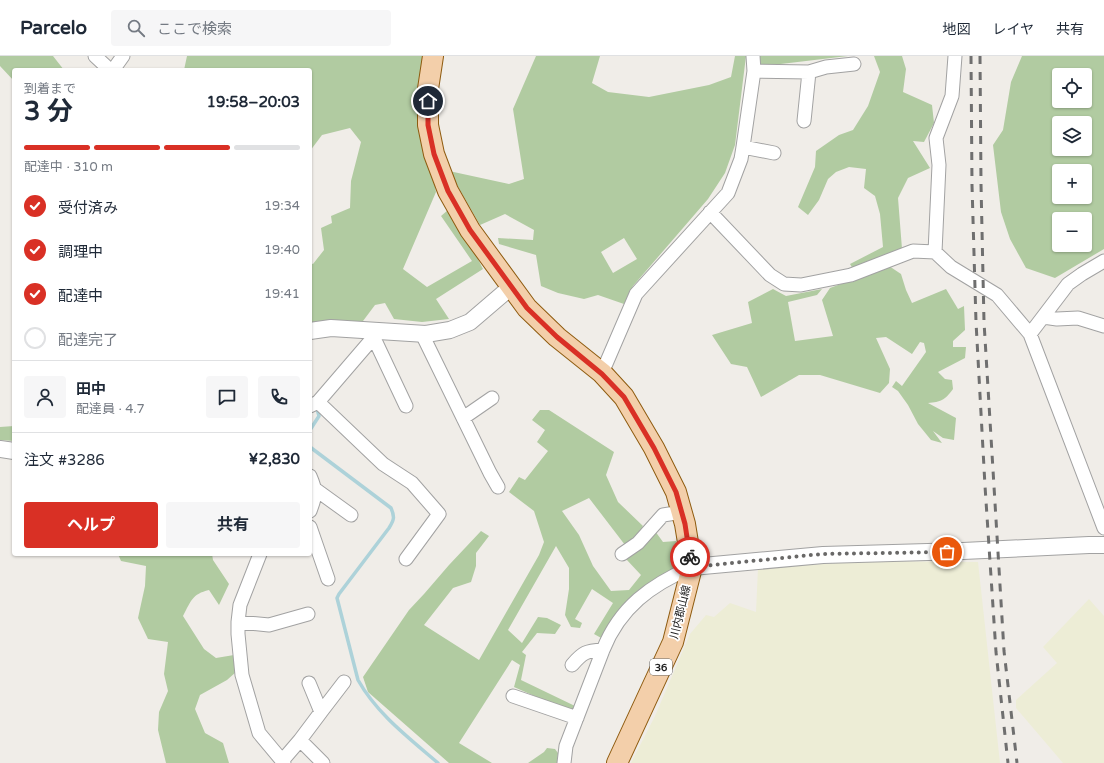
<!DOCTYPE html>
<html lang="ja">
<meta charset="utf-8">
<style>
:root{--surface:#fff;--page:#f6f6f7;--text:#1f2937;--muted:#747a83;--line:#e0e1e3;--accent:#d93025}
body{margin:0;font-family:"Varela Round","Noto Sans JP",sans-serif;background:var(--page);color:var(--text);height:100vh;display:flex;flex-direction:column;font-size:15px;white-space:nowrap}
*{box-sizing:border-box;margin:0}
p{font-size:13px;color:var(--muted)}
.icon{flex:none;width:22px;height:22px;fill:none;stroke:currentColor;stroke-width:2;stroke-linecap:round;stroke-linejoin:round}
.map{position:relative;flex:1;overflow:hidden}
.details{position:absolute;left:12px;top:12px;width:300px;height:488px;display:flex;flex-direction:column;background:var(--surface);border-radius:4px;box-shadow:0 1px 3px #0004}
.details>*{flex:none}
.fabs{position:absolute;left:1052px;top:12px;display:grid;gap:8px}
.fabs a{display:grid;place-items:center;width:40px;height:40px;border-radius:4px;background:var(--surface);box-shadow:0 1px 3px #0004;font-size:20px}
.pin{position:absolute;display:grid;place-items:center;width:34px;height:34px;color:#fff;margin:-17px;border:2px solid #fff;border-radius:50%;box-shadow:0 1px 4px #0007}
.courier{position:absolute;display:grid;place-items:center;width:40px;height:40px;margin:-20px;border:3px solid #d93025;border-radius:50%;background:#fff;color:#222;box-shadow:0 1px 5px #0007}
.head em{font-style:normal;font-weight:700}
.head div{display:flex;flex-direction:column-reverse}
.head{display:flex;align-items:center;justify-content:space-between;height:68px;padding:0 12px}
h1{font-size:26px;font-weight:700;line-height:30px}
.bar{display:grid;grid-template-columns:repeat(4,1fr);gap:6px 4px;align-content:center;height:48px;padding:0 12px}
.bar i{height:5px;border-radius:3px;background:var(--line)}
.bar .selected{background:var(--accent)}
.bar p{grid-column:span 4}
.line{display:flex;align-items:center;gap:10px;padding:0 12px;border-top:1px solid var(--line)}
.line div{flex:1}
.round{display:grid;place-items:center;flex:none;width:42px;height:42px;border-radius:4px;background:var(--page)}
ol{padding:0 12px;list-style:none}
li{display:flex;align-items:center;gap:12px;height:44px}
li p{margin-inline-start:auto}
li .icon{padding:4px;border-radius:50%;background:var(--accent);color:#fff;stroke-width:4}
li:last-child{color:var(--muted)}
li i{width:22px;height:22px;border:2px solid var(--line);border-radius:50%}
.cta{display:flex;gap:8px;margin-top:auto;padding:8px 12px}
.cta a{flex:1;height:46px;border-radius:4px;background:var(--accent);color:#fff;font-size:16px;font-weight:700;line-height:46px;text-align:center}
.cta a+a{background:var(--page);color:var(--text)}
header{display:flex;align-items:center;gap:24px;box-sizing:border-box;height:56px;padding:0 20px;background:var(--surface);border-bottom:1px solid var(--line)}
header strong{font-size:19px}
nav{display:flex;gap:22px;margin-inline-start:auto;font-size:14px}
.search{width:280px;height:36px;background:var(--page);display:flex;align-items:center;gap:10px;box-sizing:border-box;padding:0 14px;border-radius:4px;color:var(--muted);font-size:15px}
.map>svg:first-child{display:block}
.farmland{fill:#ededd6}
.forest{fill:#b1cba1;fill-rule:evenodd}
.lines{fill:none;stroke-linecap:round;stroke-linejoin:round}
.stream{stroke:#add2d9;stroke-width:3.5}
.minor-casing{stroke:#a2a2a2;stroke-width:15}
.tertiary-casing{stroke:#a2a2a2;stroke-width:18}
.primary-casing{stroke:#8e5b0f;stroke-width:22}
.minor{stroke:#fff;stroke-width:13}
.tertiary{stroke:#fff;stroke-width:16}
.primary{stroke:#f3cfaa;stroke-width:20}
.rail{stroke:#6f6f6f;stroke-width:3;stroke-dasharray:8 8;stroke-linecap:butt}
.done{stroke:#696867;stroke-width:4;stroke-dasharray:0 7.2}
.route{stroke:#d93025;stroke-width:5}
.labels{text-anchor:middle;stroke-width:3.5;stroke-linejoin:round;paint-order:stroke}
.shield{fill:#fff;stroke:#646464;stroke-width:1}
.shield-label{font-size:10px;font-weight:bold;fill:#212121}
.street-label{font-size:11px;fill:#212121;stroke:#fff}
</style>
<header>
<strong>Parcelo</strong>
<div class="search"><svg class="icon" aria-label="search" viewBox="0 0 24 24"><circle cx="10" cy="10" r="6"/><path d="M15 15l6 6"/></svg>ここで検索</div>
<nav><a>地図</a><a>レイヤ</a><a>共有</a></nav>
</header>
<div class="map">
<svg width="1104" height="707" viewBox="0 0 1104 707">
<rect width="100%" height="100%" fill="#f0ede8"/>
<path class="farmland" d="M868,505L978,506L1000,707H631L655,660L690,578L706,559L714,561L730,547L756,556L758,512Z
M1089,543L1104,560V707H1063L1016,652V644L1057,607L1043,591Z"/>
<path class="forest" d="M0,0H53L64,14H14V25L0,10Z
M187,0H428L432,113L436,136L403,213L427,231L472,205L441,160L448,154L477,201L483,213L436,243L449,263L422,266L394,263L385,247L375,249L363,265L326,266L310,268V207L313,208L324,194L321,172L332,167L331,160L350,152L351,125L361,86L350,72L322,79L310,95V14H184Z
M536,0H600L592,27L608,36L649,41L709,29L731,21L735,0H746L735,89L725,117L708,143L633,230L624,248L598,239L584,243L558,237L541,230L536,199L499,188L498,182L533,184L534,174L505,158L480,169L449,115L509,128L524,123L513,53ZM624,182L637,203L613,217L601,196Z
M758,0H848L764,10L758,6Z
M874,0H902L906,13L903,36L932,49L934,67L924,86L913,85L930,112L908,122L898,142L902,193L853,213L850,208L883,191L880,158L875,140L864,132L866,113L849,111L836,116L828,123L819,144L808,159L798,151L815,111L816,95L839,79L853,74L868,50L880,16Z
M1022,0H1104V193L1055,222L1026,212L1010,183L1001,156L993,89L1003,74L1011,26ZM1059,19H1085V45H1059ZM1059,67H1085V93H1059ZM1059,115H1085V141H1059ZM1059,163H1085V189H1059Z
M889,210L901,218L906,234L912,247L946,233L958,253L964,250L965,274L953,285V291H966L965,302L938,316L945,323L952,324L953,333C945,344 941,346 928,347L956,362L954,384L943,382L933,375L942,387L931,384L918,368L908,349L898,335L892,331L896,325L902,330L926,296L924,287L920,286L912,298L886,281L876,282L890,313L889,327L880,337L820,319H799L761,341L747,311L731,308L712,279L752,267L748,246L773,233L786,240L822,233L817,239L788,246L795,285L833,280L822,244L830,232Z
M540,354H549L614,396L606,419L618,446L643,470L636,481L625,489L589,442L562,455L579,479L593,510L611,535L629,534L641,519L626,503L645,488L655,475L663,486L676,485L678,510L625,547L603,583L594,578L613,547L592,533L575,563L582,567L580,572L571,571L565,559L569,533V512L556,490L508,574L522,587L538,561L547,562L561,569L555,578L537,577L522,596L526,599L521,624L575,650L573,657L514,631L520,609L512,604L459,687L492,707H449L368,636L363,621L409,554L424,538L449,509L481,475L489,480L476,497V510L471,526L453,532L424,569L479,604L539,499L544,486L534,455L509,436L519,421L525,424L548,395L537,386L545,374L532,364Z
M14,370V385L0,384V371Z
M118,498H212L213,504L229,528L219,549L209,534C192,538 191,545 183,560L204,593L216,602L234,599L236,616L227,624L200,639L195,653L205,677L223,687L229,707H166L158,674L159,656L168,635L164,618L168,586L148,583L138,562L145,530L146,510L121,505Z
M547,692L555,693L558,697L557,707H528L544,696Z"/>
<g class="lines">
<path class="stream" d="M310,374L319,360L317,353
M310,391L391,452C395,461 394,464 389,472L339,538L337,542L358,624C377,658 409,682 438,707"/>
<defs>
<path id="minor" d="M95,0L110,14
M113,14L123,0
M754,15L809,16L826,11L854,8
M804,65L809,16
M743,91L774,97
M710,156L770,219L784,228L801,229L851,219L913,195L935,196L951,211L997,239L1030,278L1104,472
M935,196L939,109L936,82L952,40L955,0
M1043,261L1057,263L1078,262L1104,270
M422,278L490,417L498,431
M1030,278L1068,228L1082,218L1104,205
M373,280L406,350
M602,317L636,238L728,137L741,103L743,91L754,15L753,0
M318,346L383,408L412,427L439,458L406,503
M310,350L318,346L379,275
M463,362L492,342
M310,420C317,436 316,439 310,455
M315,433L351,459
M310,471L328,523
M260,498L240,549L238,566V578L242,619L259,677L284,707
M622,498L638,487L663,459L682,456
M238,566L269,569L308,558
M572,609C583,596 586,595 603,594
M513,640L577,662
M321,656L344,626
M300,684L321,656L309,627
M282,705L300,684L323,707
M564,707L566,690L603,594C620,551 651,529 692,511"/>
<path id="tertiary" d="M310,275L331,272L426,278L450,274L470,266L512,230
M0,393L14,395
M692,511L823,499L963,495L1089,489H1104"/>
<path id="primary" d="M433,0L428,33V69L434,98L448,135L470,174L527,252L557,281L602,317L624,341L654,392L676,436L685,468L692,511L673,586L617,707"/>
</defs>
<use href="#minor" class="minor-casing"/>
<use href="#tertiary" class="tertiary-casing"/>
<use href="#primary" class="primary-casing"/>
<use href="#minor" class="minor"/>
<use href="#tertiary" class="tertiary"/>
<use href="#primary" class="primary"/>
<path class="rail" d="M971,0L972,129L976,266L985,430L996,596L1008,707
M980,0L981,128L984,266L1004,595L1017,707"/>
</g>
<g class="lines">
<path class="done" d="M690,501L692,511L822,498L947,496"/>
<path class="route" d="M428,45V69L434,98L448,135L470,174L527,252L557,281L602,318L624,341L654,392L676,436L685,468L690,501"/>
</g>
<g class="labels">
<rect class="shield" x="650" y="603" width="22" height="16" rx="3"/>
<g class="shield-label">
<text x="661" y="615">36</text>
</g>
<g class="street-label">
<text transform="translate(680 556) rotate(-76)" y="4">川内郡山線</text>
</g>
</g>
</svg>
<div class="fabs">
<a><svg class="icon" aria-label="locate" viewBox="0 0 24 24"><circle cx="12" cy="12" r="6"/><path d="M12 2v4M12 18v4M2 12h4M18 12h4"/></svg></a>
<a><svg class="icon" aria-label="layers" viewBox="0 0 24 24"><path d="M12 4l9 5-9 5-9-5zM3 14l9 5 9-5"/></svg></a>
<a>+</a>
<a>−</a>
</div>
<div class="pin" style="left:947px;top:496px;background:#ea580c"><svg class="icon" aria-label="bag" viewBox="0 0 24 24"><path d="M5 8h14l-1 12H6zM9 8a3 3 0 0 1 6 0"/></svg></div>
<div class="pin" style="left:428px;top:45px;background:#1f2937"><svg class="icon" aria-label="home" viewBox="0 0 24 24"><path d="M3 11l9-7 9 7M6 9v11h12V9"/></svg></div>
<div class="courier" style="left:690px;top:501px"><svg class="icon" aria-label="bike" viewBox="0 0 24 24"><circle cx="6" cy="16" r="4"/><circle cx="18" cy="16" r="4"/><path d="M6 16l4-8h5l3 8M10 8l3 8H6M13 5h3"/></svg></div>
<section class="details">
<div class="head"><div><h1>3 分</h1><p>到着まで</p></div><em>19:58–20:03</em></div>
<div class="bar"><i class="selected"></i><i class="selected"></i><i class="selected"></i><i></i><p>配達中 · 310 m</p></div>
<ol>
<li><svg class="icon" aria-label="check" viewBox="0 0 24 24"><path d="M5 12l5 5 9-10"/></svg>受付済み<p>19:34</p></li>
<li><svg class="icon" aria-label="check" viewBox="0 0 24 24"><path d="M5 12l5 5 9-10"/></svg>調理中<p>19:40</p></li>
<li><svg class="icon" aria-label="check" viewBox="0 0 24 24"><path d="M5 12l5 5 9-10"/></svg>配達中<p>19:41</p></li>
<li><i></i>配達完了</li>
</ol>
<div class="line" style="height:72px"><a class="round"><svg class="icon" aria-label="person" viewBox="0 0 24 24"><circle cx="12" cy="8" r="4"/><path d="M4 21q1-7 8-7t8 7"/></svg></a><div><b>田中</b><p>配達員 · 4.7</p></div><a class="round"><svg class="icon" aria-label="chat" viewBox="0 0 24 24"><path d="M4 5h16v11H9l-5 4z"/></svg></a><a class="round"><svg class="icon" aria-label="phone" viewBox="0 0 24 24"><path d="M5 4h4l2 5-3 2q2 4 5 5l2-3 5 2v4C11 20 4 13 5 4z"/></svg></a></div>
<div class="line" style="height:52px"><div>注文 #3286</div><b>¥2,830</b></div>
<div class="cta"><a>ヘルプ</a><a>共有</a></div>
</section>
</div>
